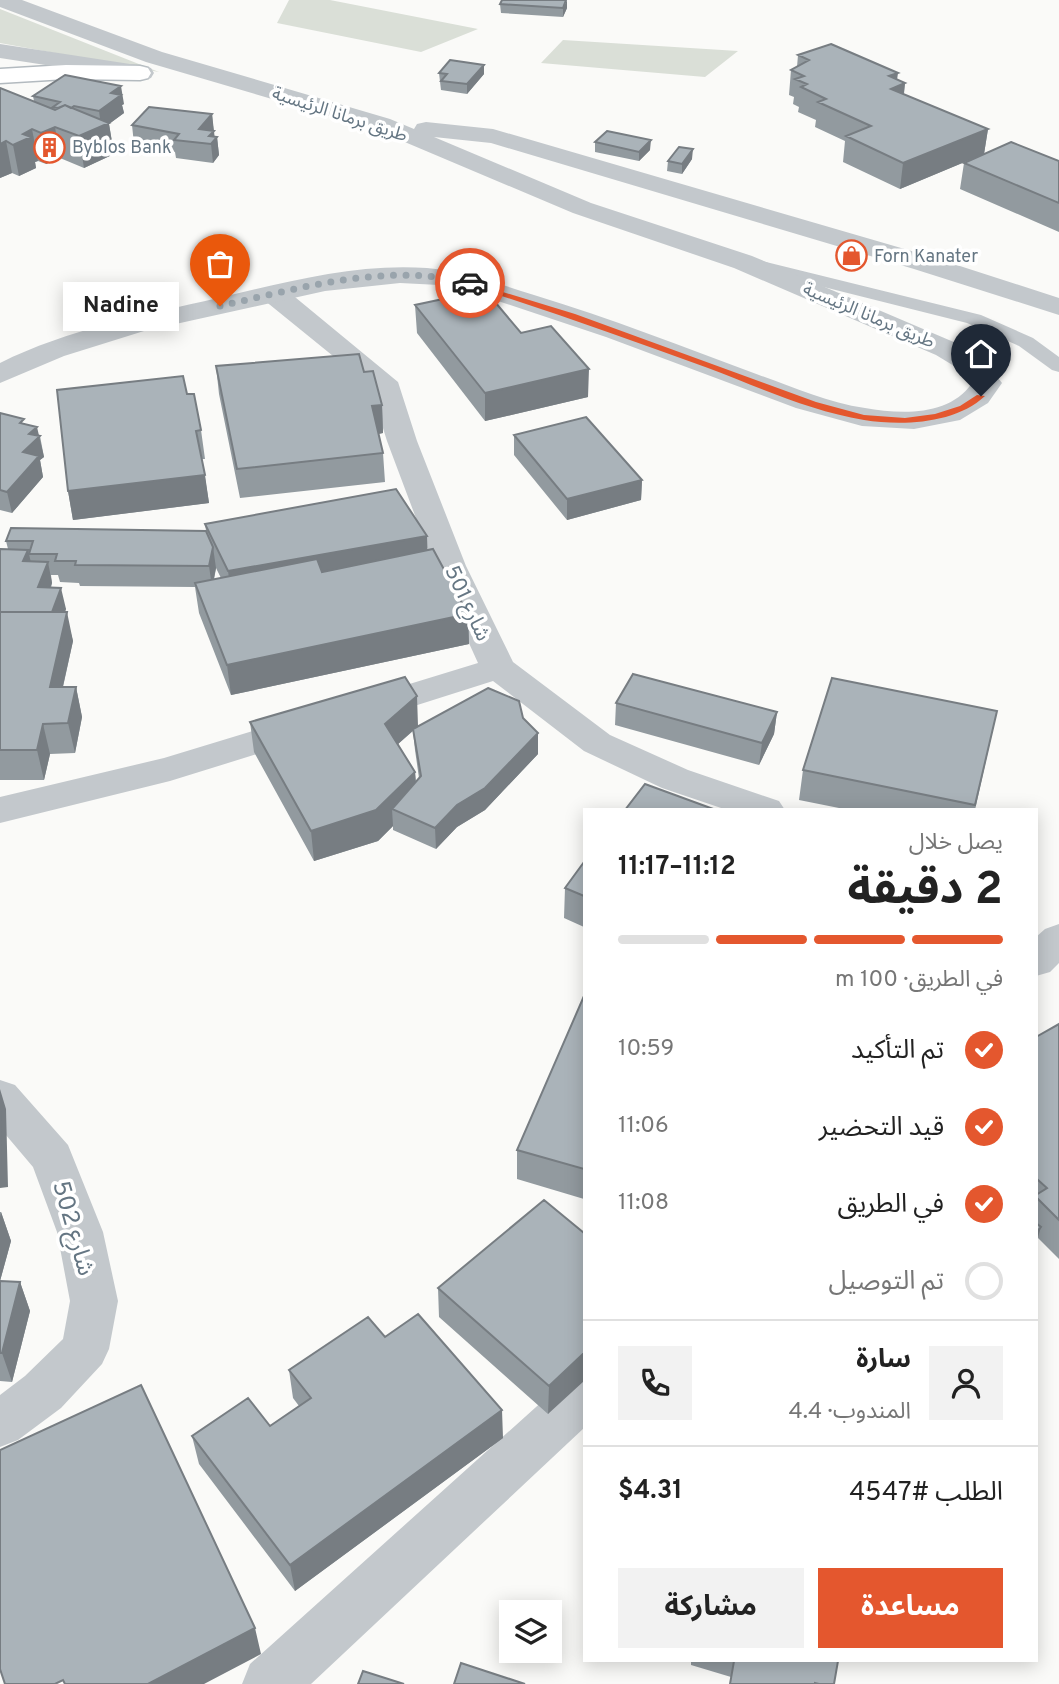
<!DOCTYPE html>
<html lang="ar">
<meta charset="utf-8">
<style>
:root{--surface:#fff;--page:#f2f2f2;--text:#222;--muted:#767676;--line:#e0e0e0;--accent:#e4572e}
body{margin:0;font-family:Overpass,"Noto Sans Arabic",sans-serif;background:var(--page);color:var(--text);direction:rtl;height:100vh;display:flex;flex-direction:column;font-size:26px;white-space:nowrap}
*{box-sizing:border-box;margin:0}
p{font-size:23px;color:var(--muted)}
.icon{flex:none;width:38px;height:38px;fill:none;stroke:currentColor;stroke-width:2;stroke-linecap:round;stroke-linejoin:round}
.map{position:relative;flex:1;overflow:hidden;direction:ltr}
.panel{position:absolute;left:583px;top:808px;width:455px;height:854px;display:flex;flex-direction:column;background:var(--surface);border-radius:0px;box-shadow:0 4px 18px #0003;direction:rtl}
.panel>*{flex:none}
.buttons{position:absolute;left:499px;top:1600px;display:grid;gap:14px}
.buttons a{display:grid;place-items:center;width:63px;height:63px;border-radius:0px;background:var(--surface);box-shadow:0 4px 18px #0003;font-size:35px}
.pin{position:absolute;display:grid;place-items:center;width:60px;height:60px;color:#fff;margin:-72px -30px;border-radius:50% 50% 50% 0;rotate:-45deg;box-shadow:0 0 7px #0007}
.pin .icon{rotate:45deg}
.courier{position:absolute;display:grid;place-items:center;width:70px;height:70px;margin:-35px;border:5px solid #e4572e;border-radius:50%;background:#fff;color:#222;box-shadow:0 2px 9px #0007}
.bubble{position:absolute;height:49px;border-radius:0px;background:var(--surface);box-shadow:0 4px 18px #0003;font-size:23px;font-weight:700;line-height:49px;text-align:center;direction:rtl}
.overview em{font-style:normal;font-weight:700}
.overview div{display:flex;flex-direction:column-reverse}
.overview{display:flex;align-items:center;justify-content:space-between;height:119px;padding:0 35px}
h1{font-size:46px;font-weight:700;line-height:52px}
.bar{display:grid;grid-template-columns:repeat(4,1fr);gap:10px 7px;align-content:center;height:84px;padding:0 35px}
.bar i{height:9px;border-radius:5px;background:var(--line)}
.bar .active{background:var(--accent)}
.bar p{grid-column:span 4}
.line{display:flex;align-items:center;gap:18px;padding:0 35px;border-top:2px solid var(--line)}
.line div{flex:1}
.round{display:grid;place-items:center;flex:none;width:74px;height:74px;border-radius:0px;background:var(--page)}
ol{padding:0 35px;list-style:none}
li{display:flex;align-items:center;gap:21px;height:77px}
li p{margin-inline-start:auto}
li .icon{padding:7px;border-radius:50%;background:var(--accent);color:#fff;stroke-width:4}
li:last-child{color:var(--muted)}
li i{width:38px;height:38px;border:4px solid var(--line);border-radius:50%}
.cta{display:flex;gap:14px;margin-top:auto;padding:14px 35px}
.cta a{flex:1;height:80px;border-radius:0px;background:var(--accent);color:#fff;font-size:28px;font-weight:700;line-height:80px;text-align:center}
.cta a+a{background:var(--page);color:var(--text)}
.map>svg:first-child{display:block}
.green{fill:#dadfd7}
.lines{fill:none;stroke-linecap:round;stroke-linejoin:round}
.secondary-casing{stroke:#b3babf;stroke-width:3}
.service{fill:#c3c8cc;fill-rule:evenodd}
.minor{fill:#c3c8cc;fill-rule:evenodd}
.tertiary{fill:#c3c8cc;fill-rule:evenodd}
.secondary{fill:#fff;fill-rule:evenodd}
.wall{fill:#929a9f;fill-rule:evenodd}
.shaded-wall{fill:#777d82}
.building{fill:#aab3b9;stroke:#777d82;stroke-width:2}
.route{fill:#e4572e}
.done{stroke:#99a4ac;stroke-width:7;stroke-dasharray:0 12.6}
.labels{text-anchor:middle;stroke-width:7;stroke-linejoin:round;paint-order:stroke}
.far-street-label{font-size:18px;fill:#657683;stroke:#fff}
.far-poi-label{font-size:18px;fill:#657683;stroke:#fff;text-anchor:start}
.street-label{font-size:21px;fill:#657683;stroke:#fff}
.near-street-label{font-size:24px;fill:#657683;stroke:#fff}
</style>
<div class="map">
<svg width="1059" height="1684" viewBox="0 0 1059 1684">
<rect width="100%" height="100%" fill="#fafaf8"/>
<path class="green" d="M289,0H330L478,29L421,52L277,23Z
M0,9L159,72L0,43Z
M563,40L738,51L705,77L541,63Z"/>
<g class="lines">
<defs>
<path id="secondary" d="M66,65L140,66L148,68L151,73L148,78L140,80L66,79L0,83V69Z"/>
</defs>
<use href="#secondary" class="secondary-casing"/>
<path class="service" d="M762,261L981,315L1033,338L1059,357V372L1052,370L1019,346L967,323L756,270L753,266L756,262Z"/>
<path class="minor" d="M274,286L284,288L398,382L417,441L466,566L513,662L610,735L688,770L779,801L785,810H727L662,788L584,751L493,681L367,721L354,717L349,709L354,701L478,663L434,566L387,441L370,386L264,300L260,294L264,288Z
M302,716L315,720L320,728L315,736L170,781L0,823V797L164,758Z
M1059,924V963L1050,972L1036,976V937L1045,929Z
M0,1080L15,1085L68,1145L103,1232L118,1301L109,1349L102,1364L61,1408L18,1440L0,1447V1395L25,1376L63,1339L70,1301L57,1232L33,1167L0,1128Z
M584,1374V1428L311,1684H242L250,1664L566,1380Z"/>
<path class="tertiary" d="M0,0H22L162,52L390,119L414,129L417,124L426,122L493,129L932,257L1059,298V315L914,269L491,143L434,137L591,203L752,256L956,343L984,360L1002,383L988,403L960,420L914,429L862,426L796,408L606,337L483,296L439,285L400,283L325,291L144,331L64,356L0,383V363C68,329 144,315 218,298C286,282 356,263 427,268C464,271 499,284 534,295C610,318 684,347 759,375C793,387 828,403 865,408C900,414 949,417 972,383L964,372L936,355L734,268L573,213L374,129L146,62L0,7Z
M0,44L143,66L151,68L154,73L151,78L143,80L0,58Z"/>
<use href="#secondary" class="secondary"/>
</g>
<path class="wall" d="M500,4L567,8L563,17L501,13Z
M798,55L897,80L905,83L904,94L988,129L984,154L1059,161V232L960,189L964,163L974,158L900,189L843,162L845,141L815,127L816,120L798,112L799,107L793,104L794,97L789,95L791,70L797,67Z
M484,65V74L467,94L441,90L439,73Z
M0,88L34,101L33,96L124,104L122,105L124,113L109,124L114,154L84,168L60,158L46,164L38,161L35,162L36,168L19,176L12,173L0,178Z
M212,114L214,136L217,137L219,155L213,163L176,158L175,152L134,144L132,125Z
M595,142L650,150L639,161L595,152Z
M692,159L682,174L667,171L668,161Z
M415,305L521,333L588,397L485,421L417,333Z
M216,366L364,372L382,405L383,433L378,434L383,453L385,482L240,498L219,394Z
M187,394L201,430L205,459H202L209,503L73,520L68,491Z
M0,413L25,424L40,436L44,457L40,460L43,477L12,513L0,510Z
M514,435L642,480L641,500L567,520L514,455Z
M205,524L427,550L468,614L469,644L231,695L199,613L195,587L80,586L79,583L60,582L58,575H51L52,583L51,588L66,609L65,612L73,641L63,687H76L82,717L75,753L50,754L44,780H0V549H8L6,541L206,531ZM216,568L221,578L214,580Z
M616,703L777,712L774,734L759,765L615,725Z
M997,711L975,810H849L799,800L803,770Z
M523,718L538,754L485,810L457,827L436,849L393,830V826L378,841L314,861L254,752L250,722L418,726ZM413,731L415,750L419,778L416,782L415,772L398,744Z
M584,862V927L564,918L565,888Z
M584,996V1199L517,1179V1150Z
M1059,1024V1259L1038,1238L1036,1244V1037Z
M0,1212H1L11,1241L0,1281L20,1282L30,1311L12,1382L0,1381Z
M584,1233L548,1414L439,1317L438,1288Z
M385,1337L503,1438L295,1591L199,1464L192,1436L270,1426L299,1406L293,1398L289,1370Z
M691,1661H838L834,1684H730L731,1677L691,1665Z"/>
<path class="shaded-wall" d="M567,0V8L563,17V8Z
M484,65V74L467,94V84Z
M898,73L896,87L905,83L902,108L888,114L889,76Z
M121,86L124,104L122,105L124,113L109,124L114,154L84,168L79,136L101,126L99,111L111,93Z
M212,114L215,140L217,137L219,155L213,163L211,144L199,129Z
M55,127L60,158L46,164L41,133Z
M32,129L38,161L35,162L36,168L19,176L13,145L23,134Z
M988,129L984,154L900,189L903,163Z
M651,140L650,150L639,161V152Z
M6,141L12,173L0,178V144Z
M693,149L692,159L682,174V164Z
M589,369L588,397L485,421V393Z
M382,405L383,433L373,435L372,406Z
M37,427L44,457L40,460L43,477L12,513L7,492L23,452L29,434Z
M205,475L209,503L73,520L68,491Z
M642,480L641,500L567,520V499Z
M427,536L428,565L232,600L228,571Z
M213,547L216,568L212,587L209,566Z
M28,550L33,571L23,561Z
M48,562L52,583L42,608L38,587Z
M61,588L66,609L54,640L50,618Z
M67,612L73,641L56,717L50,687Z
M468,614L469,644L231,695L227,665Z
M76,687L82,717L75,753L68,723Z
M417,696L418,726L387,754L385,724Z
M777,712L774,734L759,765L762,743Z
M43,724L50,754L44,780L37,750Z
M538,733V754L485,810L457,827L436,849L435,828L457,805Z
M415,772L417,802L392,809L393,826L378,841L314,861L311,831Z
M0,1089L6,1109L8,1187L0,1188Z
M1,1212L11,1241L0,1281V1217Z
M1041,1227L1036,1244V1233Z
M20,1282L30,1311L12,1382L2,1353Z
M584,1353V1381L548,1414L549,1386Z
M502,1410L503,1438L295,1591L290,1565Z
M255,1628L261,1654L204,1684H148Z"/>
<path class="building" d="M502,0H566L563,8L500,4Z
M831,44L898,73L889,76L905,83L891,89L988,129L903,163L846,136L871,126L818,102L826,99L801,87L807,84L795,79L804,76L791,70L809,60L798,55Z
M450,60L484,65L467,84L441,81L447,74L439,73Z
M65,75L121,86L111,93L121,95L99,111L74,106L71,108L65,105L58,108L53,107L60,102L33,96Z
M0,88L55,110L65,105L109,123L79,136L55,127L41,133L32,129L23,134L31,137L13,145L6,141L0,144Z
M149,107L212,114L199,129L214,131L209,136L217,137L211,144L174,140L179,134L132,125Z
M607,131L651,140L639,152L595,142Z
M1011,142L1059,161V203L964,163Z
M679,147L693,149L682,164L668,161Z
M485,290L521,333L551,326L589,369L485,393L415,305Z
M359,354L364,372L373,371L382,405L372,406L383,453L237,469L216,366Z
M183,376L187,394H194L201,430L196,431L205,475L68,491L57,390Z
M0,413L24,419L20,423L37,427L29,434L40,436L23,452L39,456L7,492L0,490Z
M586,417L642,480L567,499L514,435Z
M396,489L427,536L228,571L205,524Z
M11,528L206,531L213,547L209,566L75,565L76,561H55L57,554H29L33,541H6Z
M0,549L28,550L23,561L48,562L38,587L61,588L52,612H0Z
M433,549L468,614L227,665L195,583L317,559L322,572Z
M0,612H67L50,687H76L68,723L43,724L37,750H0Z
M633,674L777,712L762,743L616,703Z
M405,677L417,696L385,724L415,772L376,810L311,831L250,722Z
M832,678L997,711L975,805L803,770Z
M488,688L519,701L523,718L538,733L485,788L457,805L435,828L392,809L421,776L413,729Z
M645,784L716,810H625Z
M584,862V896L565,888Z
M584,996V1169L517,1150Z
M1059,1024V1220L1036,1197V1195L1047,1188L1038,1180L1036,1181V1037Z
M0,1110L1,1166H0Z
M544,1200L584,1233V1353L549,1386L438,1288Z
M1036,1223L1041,1227L1036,1233Z
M0,1281L20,1282L2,1353H0Z
M418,1314L502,1410L290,1565L192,1436L248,1398L270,1426L311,1398L289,1370L368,1317L385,1337Z
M141,1385L255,1628L148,1684H65L63,1680L55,1684H5L0,1669V1450Z
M734,1661H838L834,1684H819L815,1683V1684H730Z
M461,1663L525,1684H454Z
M363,1671L404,1684H358Z"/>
<path class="route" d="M467,281L575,314L816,402L864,415L905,418L935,414L960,406L977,395L985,396C955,424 902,426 864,420C810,411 758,387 708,368C628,339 548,310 467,285Z"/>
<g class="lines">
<path class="done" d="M220,306C301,288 387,262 470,283"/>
</g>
<defs>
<symbol id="building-ring" viewBox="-11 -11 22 22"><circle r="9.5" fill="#fff" stroke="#e4572e" stroke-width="1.5"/><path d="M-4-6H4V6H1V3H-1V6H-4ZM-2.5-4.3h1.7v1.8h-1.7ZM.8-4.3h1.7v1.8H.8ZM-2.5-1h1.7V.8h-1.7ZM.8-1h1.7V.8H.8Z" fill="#e4572e"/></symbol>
<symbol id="shop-ring" viewBox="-11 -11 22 22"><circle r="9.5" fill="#fff" stroke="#e4572e" stroke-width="1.5"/><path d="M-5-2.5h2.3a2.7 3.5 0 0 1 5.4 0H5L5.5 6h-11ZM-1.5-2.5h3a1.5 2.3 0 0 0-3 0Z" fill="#e4572e"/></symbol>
</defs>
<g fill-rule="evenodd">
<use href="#building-ring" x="32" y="130" width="35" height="35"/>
<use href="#shop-ring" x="834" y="238" width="35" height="35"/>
</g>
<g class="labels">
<g class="far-street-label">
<text transform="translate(340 114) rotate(18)" y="6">طريق برمانا الرئيسية</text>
<text transform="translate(869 315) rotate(23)" y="6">طريق برمانا الرئيسية</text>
</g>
<g class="far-poi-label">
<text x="72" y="153">Byblos Bank</text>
<text x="874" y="262">Forn Kanater</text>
</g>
<g class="street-label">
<text transform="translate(468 603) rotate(65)" y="7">شارع 501</text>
</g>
<g class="near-street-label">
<text transform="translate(74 1228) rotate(74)" y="8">شارع 502</text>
</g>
</g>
</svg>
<div class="buttons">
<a><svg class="icon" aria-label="layers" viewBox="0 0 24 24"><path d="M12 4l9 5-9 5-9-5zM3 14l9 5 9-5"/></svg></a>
</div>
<div class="pin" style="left:220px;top:306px;background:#ea580c"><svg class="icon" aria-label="bag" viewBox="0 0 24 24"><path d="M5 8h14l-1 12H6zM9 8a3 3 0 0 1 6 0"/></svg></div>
<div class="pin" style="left:981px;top:396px;background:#1f2937"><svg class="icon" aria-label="home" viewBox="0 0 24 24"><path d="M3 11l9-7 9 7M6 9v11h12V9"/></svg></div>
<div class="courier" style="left:470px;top:283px"><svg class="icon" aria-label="car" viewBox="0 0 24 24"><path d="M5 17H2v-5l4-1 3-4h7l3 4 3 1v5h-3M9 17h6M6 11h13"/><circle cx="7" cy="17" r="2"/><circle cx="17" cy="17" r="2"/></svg></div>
<div class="bubble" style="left:63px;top:282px;width:116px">Nadine</div>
<section class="panel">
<div class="overview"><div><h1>2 دقيقة</h1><p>يصل خلال</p></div><em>11:12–11:17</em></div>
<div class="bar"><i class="active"></i><i class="active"></i><i class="active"></i><i></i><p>في الطريق · 100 m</p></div>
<ol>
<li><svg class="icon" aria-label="check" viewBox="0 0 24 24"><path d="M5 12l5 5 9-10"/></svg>تم التأكيد<p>10:59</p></li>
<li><svg class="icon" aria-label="check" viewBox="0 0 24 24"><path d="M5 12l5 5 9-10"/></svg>قيد التحضير<p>11:06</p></li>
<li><svg class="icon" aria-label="check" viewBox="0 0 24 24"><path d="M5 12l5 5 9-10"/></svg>في الطريق<p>11:08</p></li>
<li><i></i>تم التوصيل</li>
</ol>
<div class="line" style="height:126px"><a class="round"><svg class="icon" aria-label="person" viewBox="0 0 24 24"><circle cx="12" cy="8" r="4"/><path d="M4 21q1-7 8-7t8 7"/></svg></a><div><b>سارة</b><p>المندوب · 4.4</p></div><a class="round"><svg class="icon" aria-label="phone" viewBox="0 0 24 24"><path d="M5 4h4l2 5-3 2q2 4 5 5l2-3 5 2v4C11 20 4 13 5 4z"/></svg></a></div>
<div class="line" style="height:91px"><div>الطلب #4547</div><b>$4.31</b></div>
<div class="cta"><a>مساعدة</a><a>مشاركة</a></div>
</section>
</div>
